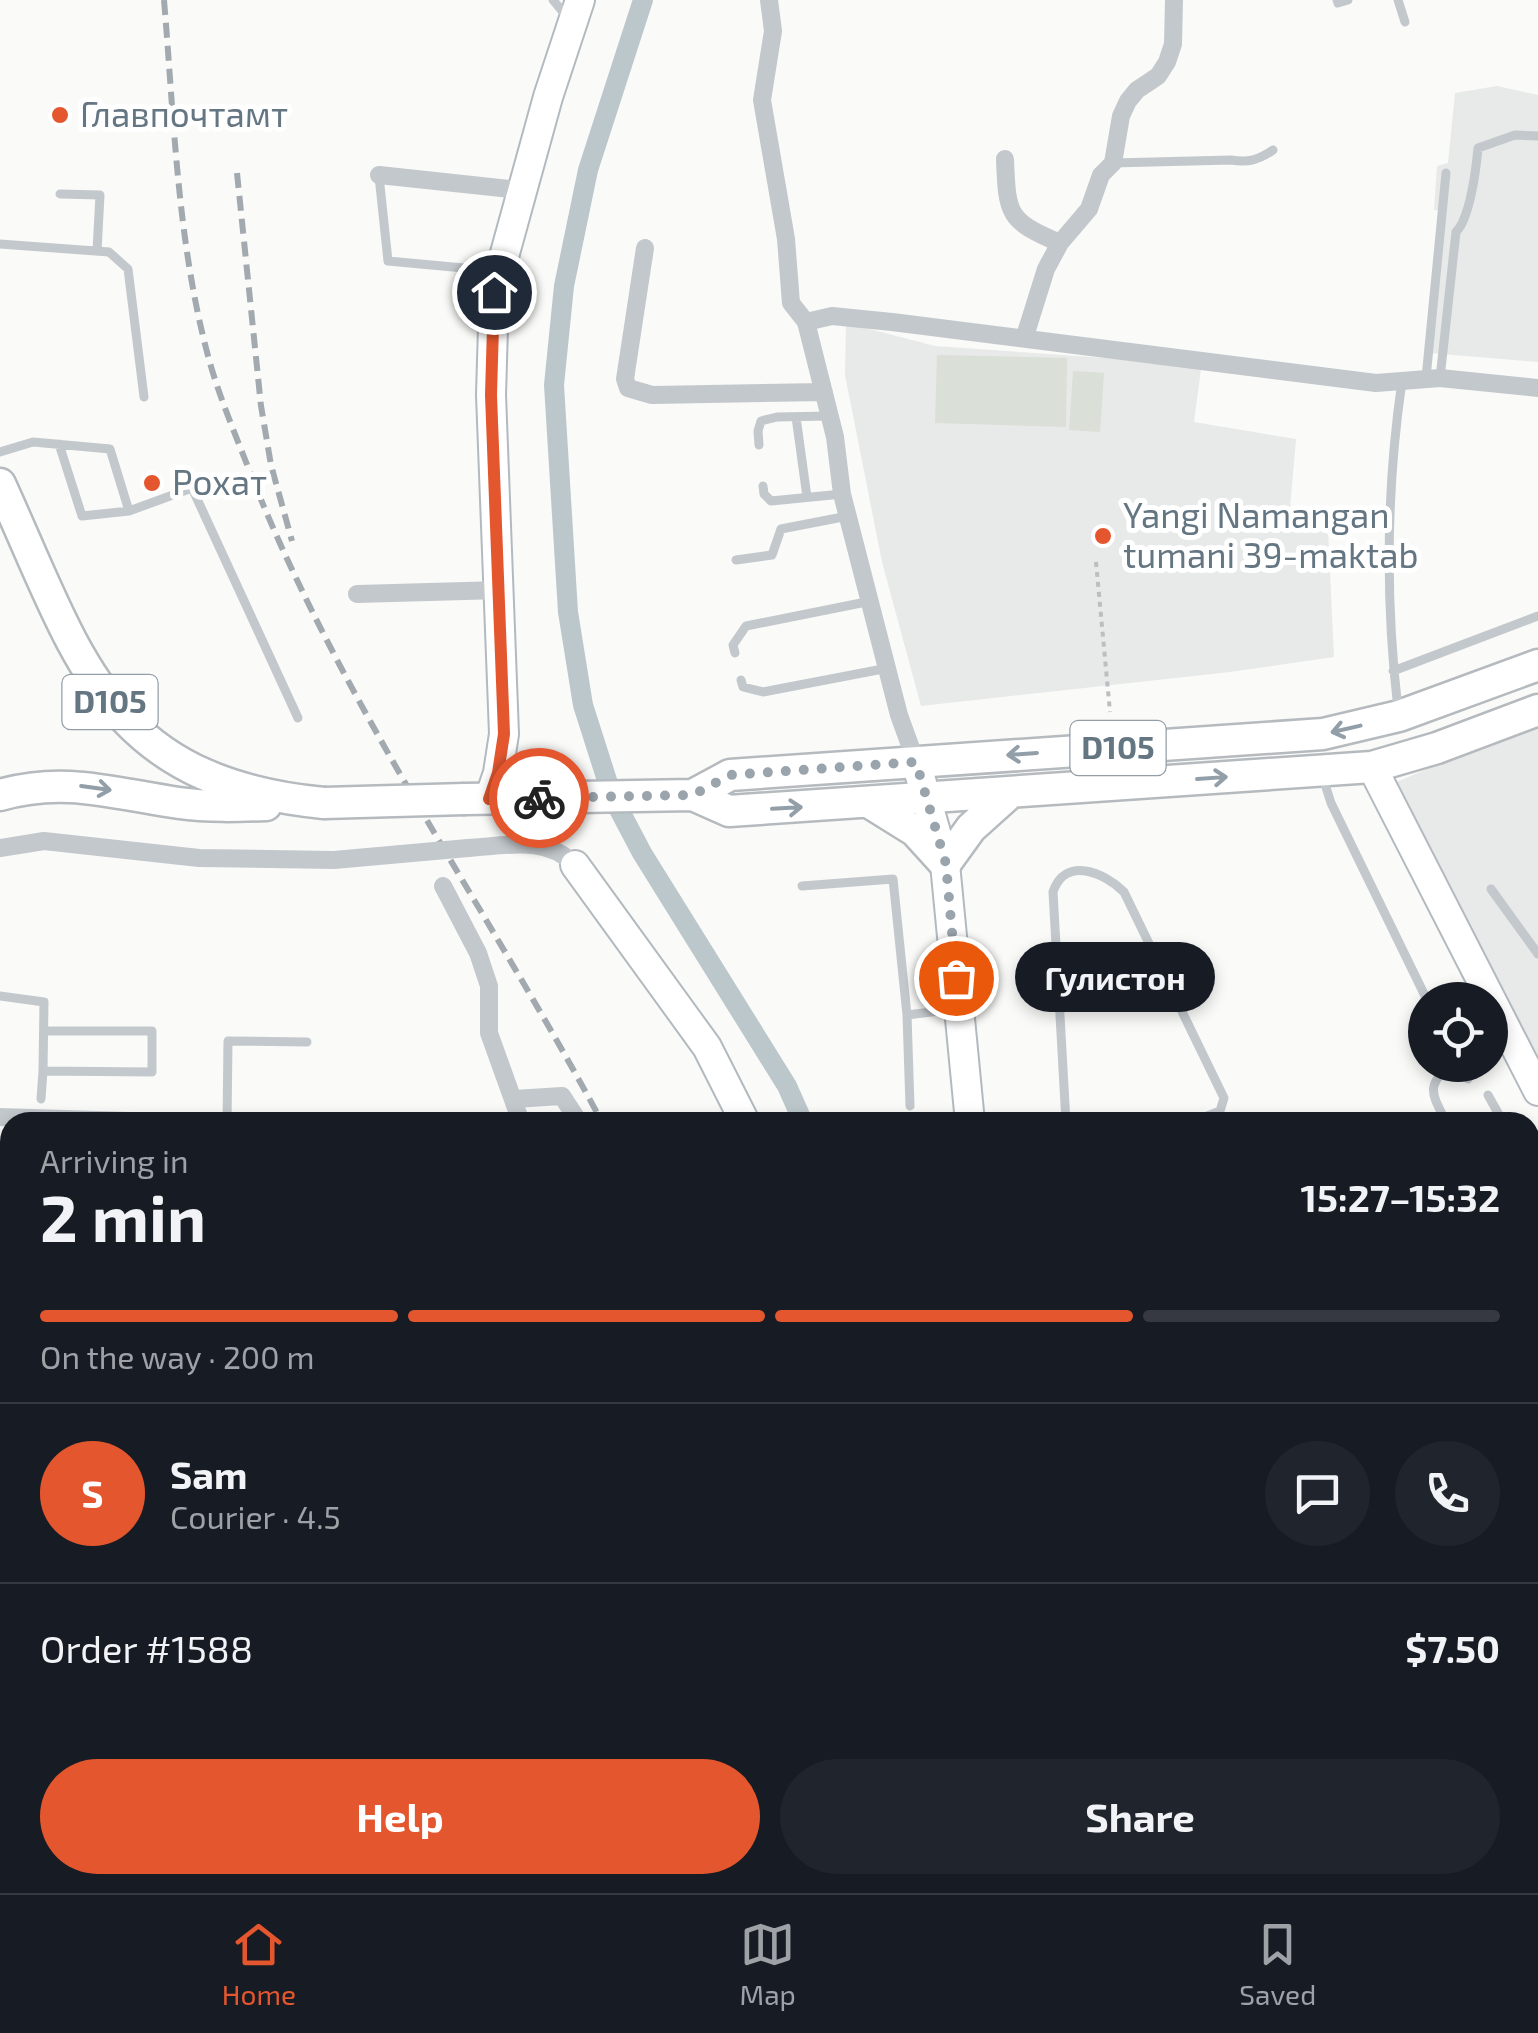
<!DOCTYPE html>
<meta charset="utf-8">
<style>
:root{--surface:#171b24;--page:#20242c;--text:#f1f3f6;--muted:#9ea1a6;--line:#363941;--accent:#e4572e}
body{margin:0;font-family:"Exo 2",sans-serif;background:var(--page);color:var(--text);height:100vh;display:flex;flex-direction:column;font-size:38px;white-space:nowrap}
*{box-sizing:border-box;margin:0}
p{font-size:32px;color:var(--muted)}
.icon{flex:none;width:55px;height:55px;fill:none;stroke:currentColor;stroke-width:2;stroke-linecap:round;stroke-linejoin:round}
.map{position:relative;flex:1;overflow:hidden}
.panel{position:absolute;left:0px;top:1112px;width:1540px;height:782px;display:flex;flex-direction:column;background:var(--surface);border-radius:30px 30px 0 0;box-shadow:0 5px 15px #0003}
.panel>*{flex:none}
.tools{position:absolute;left:1408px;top:982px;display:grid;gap:20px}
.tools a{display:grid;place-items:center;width:100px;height:100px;border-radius:50%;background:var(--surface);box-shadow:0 5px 15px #0003;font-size:50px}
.pin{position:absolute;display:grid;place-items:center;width:85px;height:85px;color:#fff;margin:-42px;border:5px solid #fff;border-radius:50%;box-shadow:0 2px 10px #0007}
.courier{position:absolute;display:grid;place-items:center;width:100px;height:100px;margin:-50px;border:8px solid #e4572e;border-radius:50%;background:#fff;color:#222;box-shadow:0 2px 12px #0007}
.bubble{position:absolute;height:70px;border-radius:35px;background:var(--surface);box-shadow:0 5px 15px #0003;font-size:32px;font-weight:700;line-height:70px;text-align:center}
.headline em{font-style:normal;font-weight:700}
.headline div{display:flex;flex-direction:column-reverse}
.headline{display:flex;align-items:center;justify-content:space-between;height:170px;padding:0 40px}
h1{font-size:65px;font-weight:700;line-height:75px}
.bar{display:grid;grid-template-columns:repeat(4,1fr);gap:15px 10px;align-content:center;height:120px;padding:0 40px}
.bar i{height:12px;border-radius:8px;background:var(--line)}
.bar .on{background:var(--accent)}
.bar p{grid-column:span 4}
.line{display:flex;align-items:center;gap:25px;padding:0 40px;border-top:2px solid var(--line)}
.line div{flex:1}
.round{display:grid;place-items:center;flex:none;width:105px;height:105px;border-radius:52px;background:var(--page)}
.primary-button{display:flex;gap:20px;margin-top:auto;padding:20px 40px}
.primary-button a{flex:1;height:115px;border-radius:60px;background:var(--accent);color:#fff;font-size:40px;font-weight:700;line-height:115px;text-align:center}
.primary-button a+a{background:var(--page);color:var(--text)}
.tabs{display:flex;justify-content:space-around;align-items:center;height:140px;border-top:2px solid var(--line);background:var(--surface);font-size:28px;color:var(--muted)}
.tabs a{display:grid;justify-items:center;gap:5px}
.tabs .on{color:var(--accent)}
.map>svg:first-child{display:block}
.built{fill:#e8e9e9}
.green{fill:#dadfd7}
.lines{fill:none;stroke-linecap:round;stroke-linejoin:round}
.canal{stroke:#bbc7cb;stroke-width:20}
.secondary-casing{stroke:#b3babf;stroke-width:32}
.primary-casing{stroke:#b5babe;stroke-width:35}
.path{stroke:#bbbfc2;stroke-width:4;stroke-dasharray:5 5;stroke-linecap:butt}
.lane{stroke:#c3c8cc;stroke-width:9}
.street{stroke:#c3c8cc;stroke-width:18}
.secondary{stroke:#fff;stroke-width:28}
.primary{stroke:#fff;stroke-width:30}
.rail{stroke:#a2aab0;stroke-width:6;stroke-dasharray:15 8;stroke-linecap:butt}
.primary-bridge-casing{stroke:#b5babe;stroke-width:35;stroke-linecap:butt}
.street-bridge{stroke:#c3c8cc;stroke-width:18}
.primary-bridge{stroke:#fff;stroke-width:30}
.oneway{stroke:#939fa8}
.done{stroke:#99a4ac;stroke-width:10;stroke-dasharray:0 18}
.route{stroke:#e4572e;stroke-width:12}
.poi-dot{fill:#e4572e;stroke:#fff;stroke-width:4}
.labels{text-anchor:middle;stroke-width:10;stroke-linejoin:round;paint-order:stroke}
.shield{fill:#fff;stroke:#939fa8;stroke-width:2.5}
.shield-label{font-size:32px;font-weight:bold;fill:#657683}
.poi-label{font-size:35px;fill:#657683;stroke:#fff;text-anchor:start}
</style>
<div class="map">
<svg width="1538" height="1893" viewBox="0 0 1538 1893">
<rect width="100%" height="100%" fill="#fafaf8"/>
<path class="built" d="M1497,86L1538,95V362L1428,353L1440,211L1434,210L1437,166L1448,163L1455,93Z
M846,323L935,346L1106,358L1201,369L1194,422L1296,439L1290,509L1327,507L1334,657L1230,672L921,706L882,562L845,375Z
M1538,723V1057L1394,783Z
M0,1501H10V1755H0Z"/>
<path class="green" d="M937,355L1067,358L1066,427L935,423Z
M1073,371L1104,373L1100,432L1069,430Z"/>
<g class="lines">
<path class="canal" d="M643,0L588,170L564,286L554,385L568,612L583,705L612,796L642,853L787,1086L803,1122
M908,1885L909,1893"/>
<defs>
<path id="secondary" d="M916,762L945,864L970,1122
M1372,767L1538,1091
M489,799L498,773L504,734L491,395L494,293L548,97L580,0
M575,865L707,1047L745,1122
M849,1885L850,1893
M1048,1885V1893"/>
<path id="primary" d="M0,484C79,657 105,782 324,803
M0,795C65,776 115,794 179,803C208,807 238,806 266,805
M693,795L730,775L1323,734L1399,716L1538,665
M465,799L693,795L729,811L1372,767L1437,748L1538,710
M870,803L915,831L945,864L971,828L1010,793"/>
</defs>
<use href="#secondary" class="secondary-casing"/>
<use href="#primary" class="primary-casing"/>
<path class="path" d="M1096,562L1110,712"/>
<path class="lane" d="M553,0L567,17
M1337,0L1338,3L1348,0
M1398,0L1405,22
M1113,163L1231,160C1248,163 1259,160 1273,150
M379,176L388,261L496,271
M60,194L100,195L97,251
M0,244L109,252L128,269L144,397
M1426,378L1446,173
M1440,378L1456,232C1470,218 1476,170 1478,148L1515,135L1538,136
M796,417L807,497
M59,444L82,516L129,511
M759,445L758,431L761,421L777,417L829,416
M0,452L33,442L110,449L129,511L192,488L298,718
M763,486L764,494L771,501L842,494
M736,560L772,555L781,529L848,516
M735,653L733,645L746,626L871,601
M1393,671L1538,616
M741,680L743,687L763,692L888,668
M1398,709C1385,598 1386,491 1402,381
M1323,778L1331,803L1427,1000
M802,886L893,879L907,1015L956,1009
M1491,889L1538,954
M0,996L44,1002L43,1071L152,1072V1031H44
M907,1015L910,1106
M1460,1065L1468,1079
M1488,1095L1503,1122
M41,1099L43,1071
M162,1122H187
M227,1122L228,1041L307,1042
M1066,1122L1053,892C1065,856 1104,872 1124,892L1224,1098L1220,1111L1192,1122
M1446,1122C1433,1095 1424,1086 1451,1065
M1530,1627L1538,1620
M0,1750L10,1751"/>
<path class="street" d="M769,0L773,31L762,100L786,239L791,303L806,322L835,437L842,494L899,715L916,762
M1005,159C1007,215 1008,221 1060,243
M379,175L520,190
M645,248L625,379L628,388L652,395L824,392
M806,322L832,316L892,322L1376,383L1440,378L1538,388
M1025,336L1046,269L1060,243L1089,209L1101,175L1113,163L1121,116L1128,101L1137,90L1158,76L1167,62L1173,44L1174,0
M357,594L501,590
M0,848L44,841L199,858L334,860L401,854
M468,848C505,846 547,835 575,865
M443,886L478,953L489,986V1033L521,1122
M514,1099L562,1096L579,1122
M0,1117L162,1122
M1530,1209L1538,1215
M1530,1439L1532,1430
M0,1479H10
M1530,1551L1538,1560
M1530,1840H1538
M1073,1893L1216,1885"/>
<use href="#secondary" class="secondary"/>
<use href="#primary" class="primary"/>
<path class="rail" d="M164,0C174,117 177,238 207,352C218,395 237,438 253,480C344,707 487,908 602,1122
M237,173L261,406L271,465L292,541
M804,1885L805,1893"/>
<defs>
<path id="primary-bridge" d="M324,803L465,799"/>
</defs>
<use href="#primary-bridge" class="primary-bridge-casing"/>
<path class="street-bridge" d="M401,854L468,848"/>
<use href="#primary-bridge" class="primary-bridge"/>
</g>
<defs><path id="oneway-shaft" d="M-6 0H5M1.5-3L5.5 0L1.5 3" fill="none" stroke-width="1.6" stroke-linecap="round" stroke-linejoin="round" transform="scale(2.5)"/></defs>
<g class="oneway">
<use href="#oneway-shaft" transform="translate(1346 729) rotate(167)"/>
<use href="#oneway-shaft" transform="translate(1022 754) rotate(176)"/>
<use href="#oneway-shaft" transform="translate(1212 778) rotate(-4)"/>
<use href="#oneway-shaft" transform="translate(96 788) rotate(8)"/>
<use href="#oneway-shaft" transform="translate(787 808) rotate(-3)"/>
</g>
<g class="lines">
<path class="done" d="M539,798L693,795L730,775L916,762L946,864L956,978"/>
<path class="route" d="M494,292L491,395L504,734L498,773L489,799L539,798"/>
</g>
<g class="poi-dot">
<circle cx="60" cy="115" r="10"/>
<circle cx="152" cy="483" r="10"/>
<circle cx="1103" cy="536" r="10"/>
</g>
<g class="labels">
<g class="shield">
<rect x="62.5" y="675" width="95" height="54" rx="8"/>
<rect x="1070.5" y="721" width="95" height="54" rx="8"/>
</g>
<g class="shield-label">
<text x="110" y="713">D105</text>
<text x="1118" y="759">D105</text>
</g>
<g class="poi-label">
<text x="80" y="127">Главпочтамт</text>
<text x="172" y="495">Рохат</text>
<text x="1123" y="528">Yangi Namangan<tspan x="1123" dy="40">tumani 39-maktab</tspan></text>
</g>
</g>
</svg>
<div class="tools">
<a><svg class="icon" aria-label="locate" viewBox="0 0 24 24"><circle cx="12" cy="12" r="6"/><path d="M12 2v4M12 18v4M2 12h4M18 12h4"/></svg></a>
</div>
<div class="pin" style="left:956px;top:978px;background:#ea580c"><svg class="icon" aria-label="bag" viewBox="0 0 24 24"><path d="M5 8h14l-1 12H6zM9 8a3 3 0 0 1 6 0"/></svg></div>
<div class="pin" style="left:494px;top:292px;background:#1f2937"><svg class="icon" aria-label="home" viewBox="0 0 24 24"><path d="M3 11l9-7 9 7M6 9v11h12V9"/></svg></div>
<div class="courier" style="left:539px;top:798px"><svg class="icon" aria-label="bike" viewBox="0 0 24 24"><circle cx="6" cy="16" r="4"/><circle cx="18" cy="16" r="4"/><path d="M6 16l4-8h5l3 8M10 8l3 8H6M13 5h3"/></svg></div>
<div class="bubble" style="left:1015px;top:942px;width:200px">Гулистон</div>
<section class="panel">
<div class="headline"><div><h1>2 min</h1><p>Arriving in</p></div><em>15:27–15:32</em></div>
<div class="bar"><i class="on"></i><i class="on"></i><i class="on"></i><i></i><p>On the way · 200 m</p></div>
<div class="line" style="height:180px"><b class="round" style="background:var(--accent);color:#fff">S</b><div><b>Sam</b><p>Courier · 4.5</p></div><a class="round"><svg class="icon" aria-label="chat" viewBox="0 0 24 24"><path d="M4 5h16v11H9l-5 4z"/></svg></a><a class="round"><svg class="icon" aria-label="phone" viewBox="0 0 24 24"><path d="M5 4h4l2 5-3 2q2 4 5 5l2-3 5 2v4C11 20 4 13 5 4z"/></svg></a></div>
<div class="line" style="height:130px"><div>Order #1588</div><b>$7.50</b></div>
<div class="primary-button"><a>Help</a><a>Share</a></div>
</section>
</div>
<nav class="tabs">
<a class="on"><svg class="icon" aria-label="home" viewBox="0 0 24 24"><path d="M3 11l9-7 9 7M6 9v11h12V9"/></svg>Home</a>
<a><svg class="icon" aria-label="map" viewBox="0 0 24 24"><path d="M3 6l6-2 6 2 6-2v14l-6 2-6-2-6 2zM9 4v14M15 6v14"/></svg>Map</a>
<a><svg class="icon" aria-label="saved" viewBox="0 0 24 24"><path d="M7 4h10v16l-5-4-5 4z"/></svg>Saved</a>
</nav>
